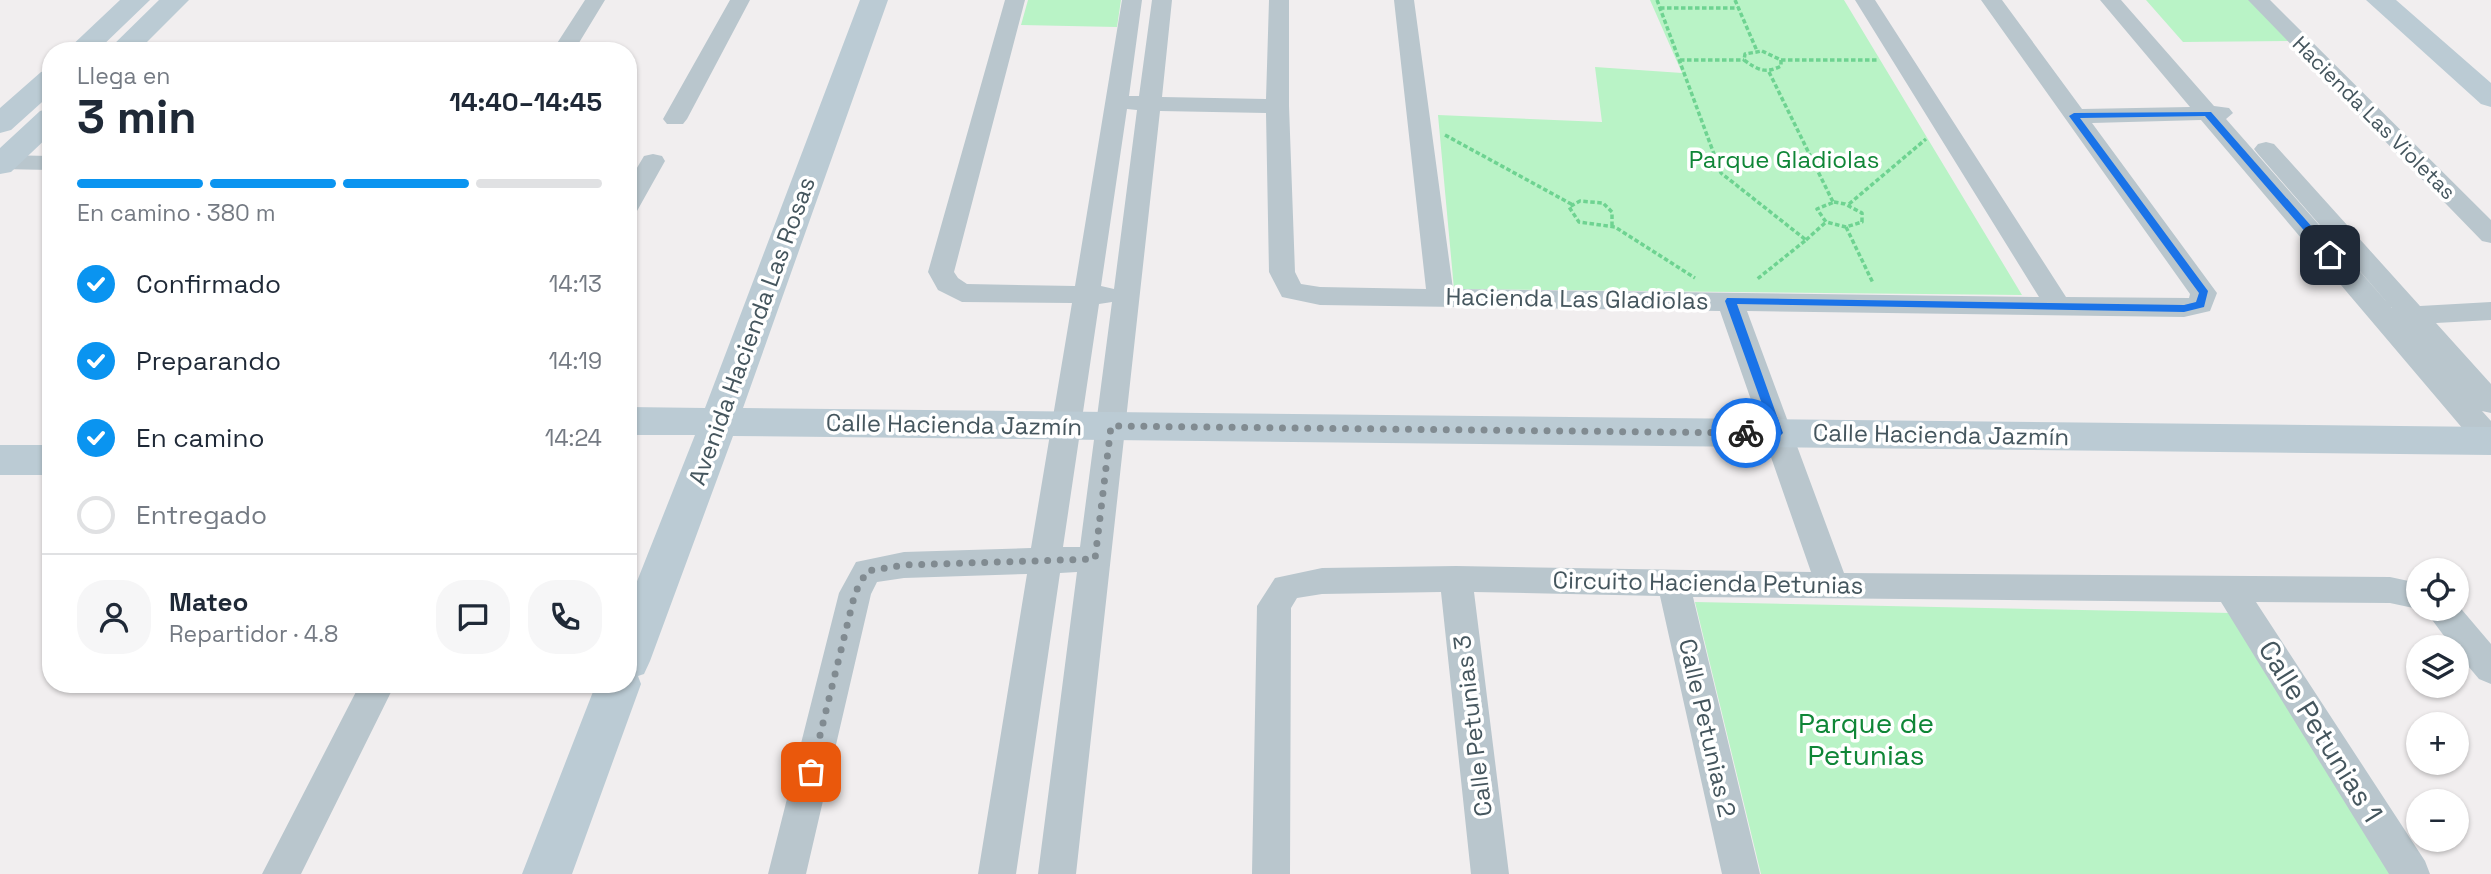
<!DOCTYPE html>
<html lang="es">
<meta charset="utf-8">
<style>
:root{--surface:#fff;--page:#f6f6f7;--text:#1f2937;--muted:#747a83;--line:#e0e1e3;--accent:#0a94f0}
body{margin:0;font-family:"Space Grotesk",sans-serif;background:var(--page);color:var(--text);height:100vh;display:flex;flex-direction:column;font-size:26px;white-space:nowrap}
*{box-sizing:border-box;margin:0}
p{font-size:23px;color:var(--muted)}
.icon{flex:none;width:38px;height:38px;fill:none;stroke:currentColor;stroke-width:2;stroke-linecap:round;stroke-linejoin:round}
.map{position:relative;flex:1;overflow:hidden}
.side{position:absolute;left:42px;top:42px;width:595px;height:651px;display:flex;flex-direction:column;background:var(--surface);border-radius:28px;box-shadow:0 2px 5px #0004}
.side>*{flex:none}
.tools{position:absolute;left:2406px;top:558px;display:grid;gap:14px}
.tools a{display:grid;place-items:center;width:63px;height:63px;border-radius:50%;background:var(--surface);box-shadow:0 2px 5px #0004;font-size:35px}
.pin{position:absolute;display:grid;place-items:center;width:60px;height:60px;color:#fff;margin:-30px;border-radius:14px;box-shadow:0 4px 10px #0006}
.courier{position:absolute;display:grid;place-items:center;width:70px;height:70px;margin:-35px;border:5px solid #1a73e8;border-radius:50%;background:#fff;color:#222;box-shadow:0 2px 9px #0007}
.summary em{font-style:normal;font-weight:800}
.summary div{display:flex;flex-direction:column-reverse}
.summary{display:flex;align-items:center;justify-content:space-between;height:119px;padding:0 35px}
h1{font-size:46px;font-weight:800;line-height:52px}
.bar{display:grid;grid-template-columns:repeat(4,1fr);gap:10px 7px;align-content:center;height:84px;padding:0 35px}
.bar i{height:9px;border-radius:5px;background:var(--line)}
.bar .current{background:var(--accent)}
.bar p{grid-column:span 4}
.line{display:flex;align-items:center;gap:18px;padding:0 35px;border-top:2px solid var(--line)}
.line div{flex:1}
.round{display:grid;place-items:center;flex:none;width:74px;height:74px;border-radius:28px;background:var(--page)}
ol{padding:0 35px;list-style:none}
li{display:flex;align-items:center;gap:21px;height:77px}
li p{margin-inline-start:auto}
li .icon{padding:7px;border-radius:50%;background:var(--accent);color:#fff;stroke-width:4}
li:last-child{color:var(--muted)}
li i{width:38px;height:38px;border:4px solid var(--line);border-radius:50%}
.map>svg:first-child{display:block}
.green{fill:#b9f3c6}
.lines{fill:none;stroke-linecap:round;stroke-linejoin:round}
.path{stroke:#6ed391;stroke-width:3.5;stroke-dasharray:4.5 2.5;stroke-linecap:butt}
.street{fill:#b9c6cd;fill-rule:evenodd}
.secondary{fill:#bbcbd4;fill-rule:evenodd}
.route{fill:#1a73e8}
.done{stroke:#818b91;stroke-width:7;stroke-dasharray:0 12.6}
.labels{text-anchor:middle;stroke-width:7;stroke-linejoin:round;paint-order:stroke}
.far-street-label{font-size:21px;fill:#45565e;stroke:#fff}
.park-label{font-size:24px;fill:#0f8637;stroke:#fff}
.street-label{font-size:24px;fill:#45565e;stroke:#fff}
.near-park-label{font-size:28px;fill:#0f8637;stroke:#fff}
.near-street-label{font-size:28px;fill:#45565e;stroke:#fff}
</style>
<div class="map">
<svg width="2491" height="874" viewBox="0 0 2491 874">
<rect width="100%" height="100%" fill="#f1eeef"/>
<path class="green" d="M1028,0H1121L1117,27L1021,25Z
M1650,0H1844L2022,295L1454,289L1438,115L1602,122L1595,67L1682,73Z
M2146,0H2256L2296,41L2183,42Z
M1695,602L2232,613L2397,874H1761Z"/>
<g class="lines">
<path class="path" d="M1657,0L1721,173L1806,240L1756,280
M1735,0L1757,51
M1660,8H1739
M1762,51L1781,60V66C1765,74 1758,70 1744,60L1745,54Z
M1680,60H1744
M1781,60H1878
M1769,72L1833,202
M1445,135L1573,205
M1834,202L1845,204L1862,213V222L1846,227L1826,222L1817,209Z
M1849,204L1926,139
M1612,226V212L1603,203L1580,201L1569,207L1579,222L1615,227L1695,278
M1846,227L1873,283
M1806,240L1826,222"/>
<path class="street" d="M585,0H605L574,51H552Z
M730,0H750L687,119L683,124H667L663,119Z
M1005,0H1025L954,272L958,278L967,284L1075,286L1122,0H1142L1129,96H1139L1152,0H1172L1162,97L1266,99L1269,0H1289V106L1295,272L1301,284L1320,287L1426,289L1394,0H1414L1453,289L2039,297L1855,0H1875L2066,297L2189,298L2190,294L1981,0H2002L2082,109L2190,107L2100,0H2121L2214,106L2229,108L2233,113L2226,119L2392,308L2258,154L2254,149L2258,144L2266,142L2274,144L2420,306L2491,302V320L2436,323L2491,384V413L2482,411L2491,421V452L2480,449L2201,120L2092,123L2217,293L2210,311L2184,317L1747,311L1844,573L2390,577L2418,583V609L2390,603L2256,602L2425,861L2430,874H2389L2221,602L1693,597L1760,874H1722L1660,596L1474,592L1509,874H1471L1441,592L1322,594L1297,598L1291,608L1290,874H1252L1257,606L1275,578L1322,568L1456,566L1811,572L1720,311L1320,305L1282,297L1269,272L1266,113L1160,111L1076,874H1038L1077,572L1060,573L1016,874H978L1027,574L904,578L877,582L871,594L806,874H768L839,593L856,562L904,552L1031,548L1072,303L962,302L938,290L928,272ZM1127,109L1137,110L1114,289L1101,286ZM1112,302L1080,547H1063L1099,304Z
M2248,0H2270L2491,220V243L2482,241Z
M653,154L662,156L665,161L637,211L628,214V183L644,156Z
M0,155L51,156V170L0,169Z
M2457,604L2491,644V684L2479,679L2457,653V648H2453L2424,609H2457Z
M360,684H395L301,874H262Z"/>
<path class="secondary" d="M120,0H150L97,51H66Z
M159,0H189L138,51H107Z
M860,0H888L743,408L2491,427V455L733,436L650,661L644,674L638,676L641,684L572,874H522L596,684H628V604L695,435H628V407L705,408Z
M2366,0H2396L2491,83V107L2481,104Z
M51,69V94L11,130L0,133V108L41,72Z
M51,108V134L11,172L0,174V148L40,111Z
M0,445H51V475H0Z"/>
</g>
<path class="route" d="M2211,112L2334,252V257H2327L2205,116L2080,118L2208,291L2204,307L2184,312L1737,304L1783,433L1778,438L1742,436L1740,433L1746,429H1771L1725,301L1727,298L2184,305L2196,302L2199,293L2069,116L2074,113Z"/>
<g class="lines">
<path class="done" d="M811,772L855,593L867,571L904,565L1095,559L1111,426L1746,433"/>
</g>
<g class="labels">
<g class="far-street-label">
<text transform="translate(2374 118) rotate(45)" y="7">Hacienda Las Violetas</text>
</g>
<g class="park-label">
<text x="1784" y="168">Parque Gladiolas</text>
</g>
<g class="street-label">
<text transform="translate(1577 299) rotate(1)" y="8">Hacienda Las Gladiolas</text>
<text transform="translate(752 331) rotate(-70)" y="8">Avenida Hacienda Las Rosas</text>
<text transform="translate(954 425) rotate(1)" y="8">Calle Hacienda Jazmín</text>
<text transform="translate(1941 435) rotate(1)" y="8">Calle Hacienda Jazmín</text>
<text transform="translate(1708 583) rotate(1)" y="8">Circuito Hacienda Petunias</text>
<text transform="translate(1473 726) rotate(-97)" y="8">Calle Petunias 3</text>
<text transform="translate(1707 728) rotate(77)" y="8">Calle Petunias 2</text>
</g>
<g class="near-park-label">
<text x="1866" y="733">Parque de<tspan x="1866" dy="32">Petunias</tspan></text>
</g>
<g class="near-street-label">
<text transform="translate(2321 731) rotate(58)" y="10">Calle Petunias 1</text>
</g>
</g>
</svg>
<div class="tools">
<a><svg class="icon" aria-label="locate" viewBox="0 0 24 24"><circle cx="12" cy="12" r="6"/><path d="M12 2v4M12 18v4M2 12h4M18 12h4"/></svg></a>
<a><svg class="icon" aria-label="layers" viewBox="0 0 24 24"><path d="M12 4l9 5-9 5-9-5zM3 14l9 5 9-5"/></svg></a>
<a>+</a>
<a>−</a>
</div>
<div class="pin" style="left:811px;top:772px;background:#ea580c"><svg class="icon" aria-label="bag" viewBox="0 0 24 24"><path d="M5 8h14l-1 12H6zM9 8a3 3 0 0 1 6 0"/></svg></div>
<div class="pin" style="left:2330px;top:255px;background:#1f2937"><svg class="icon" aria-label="home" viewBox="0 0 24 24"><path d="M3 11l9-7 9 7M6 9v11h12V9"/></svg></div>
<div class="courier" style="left:1746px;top:433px"><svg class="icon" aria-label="bike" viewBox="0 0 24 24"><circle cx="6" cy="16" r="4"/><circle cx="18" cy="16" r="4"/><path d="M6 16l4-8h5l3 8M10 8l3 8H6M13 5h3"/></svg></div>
<section class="side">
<div class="summary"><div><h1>3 min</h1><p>Llega en</p></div><em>14:40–14:45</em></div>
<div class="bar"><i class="current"></i><i class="current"></i><i class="current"></i><i></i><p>En camino · 380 m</p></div>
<ol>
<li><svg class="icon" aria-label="check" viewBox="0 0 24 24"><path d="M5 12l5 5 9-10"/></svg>Confirmado<p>14:13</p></li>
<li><svg class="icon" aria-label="check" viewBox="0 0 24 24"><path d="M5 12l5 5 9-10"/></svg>Preparando<p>14:19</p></li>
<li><svg class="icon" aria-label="check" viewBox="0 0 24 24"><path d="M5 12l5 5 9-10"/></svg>En camino<p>14:24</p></li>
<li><i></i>Entregado</li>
</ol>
<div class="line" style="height:126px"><a class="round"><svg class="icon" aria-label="person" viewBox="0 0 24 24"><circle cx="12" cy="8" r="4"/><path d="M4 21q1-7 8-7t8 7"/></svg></a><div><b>Mateo</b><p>Repartidor · 4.8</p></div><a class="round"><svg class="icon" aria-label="chat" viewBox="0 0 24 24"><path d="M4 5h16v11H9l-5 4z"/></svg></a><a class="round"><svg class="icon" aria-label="phone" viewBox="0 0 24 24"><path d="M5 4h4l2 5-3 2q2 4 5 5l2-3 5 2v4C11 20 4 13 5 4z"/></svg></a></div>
</section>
</div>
